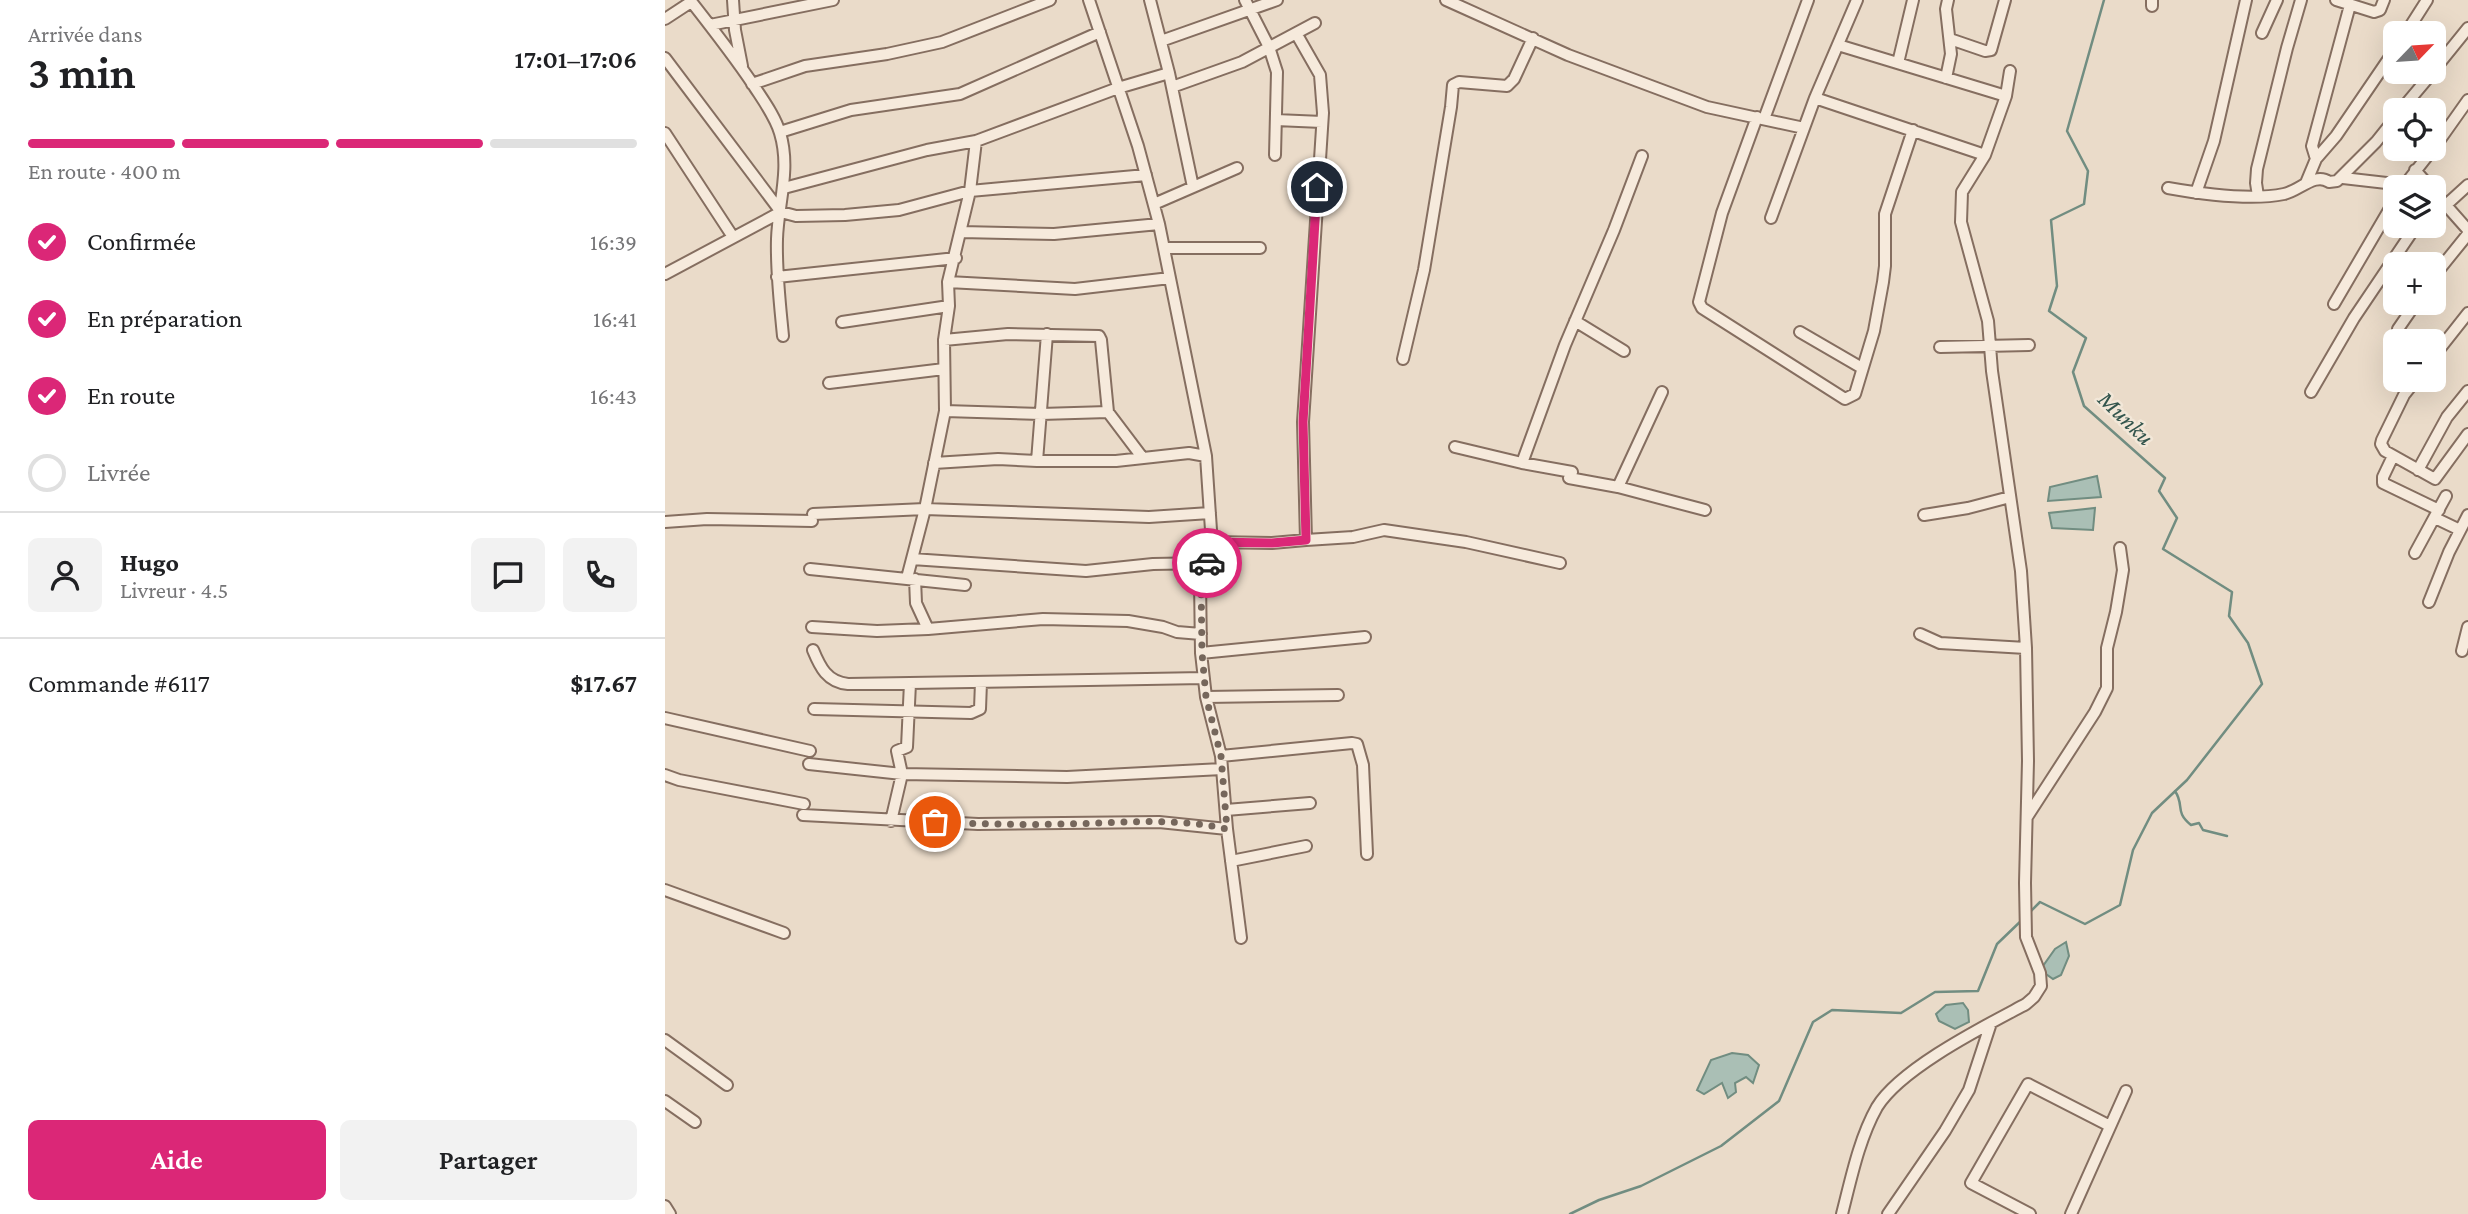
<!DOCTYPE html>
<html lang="fr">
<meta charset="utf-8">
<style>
:root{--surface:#fff;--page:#f2f2f2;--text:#202124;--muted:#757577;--line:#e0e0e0;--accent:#db2777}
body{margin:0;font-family:"Crimson Pro",serif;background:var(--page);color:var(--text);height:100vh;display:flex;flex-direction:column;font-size:26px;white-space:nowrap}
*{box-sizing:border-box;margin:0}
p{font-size:23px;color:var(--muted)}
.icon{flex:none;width:38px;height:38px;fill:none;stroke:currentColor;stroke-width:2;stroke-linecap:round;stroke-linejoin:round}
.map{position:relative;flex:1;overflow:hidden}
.panel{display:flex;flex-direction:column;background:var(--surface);width:665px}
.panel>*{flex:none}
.needle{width:46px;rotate:65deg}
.buttons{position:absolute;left:1718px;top:21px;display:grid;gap:14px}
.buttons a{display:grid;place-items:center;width:63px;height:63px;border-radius:10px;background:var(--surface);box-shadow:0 7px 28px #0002;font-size:35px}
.pin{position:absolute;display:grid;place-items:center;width:60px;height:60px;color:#fff;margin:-30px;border:4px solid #fff;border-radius:50%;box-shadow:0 2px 7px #0007}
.courier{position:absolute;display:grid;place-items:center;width:70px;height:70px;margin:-35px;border:5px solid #db2777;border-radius:50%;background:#fff;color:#222;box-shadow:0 2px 9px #0007}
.overview em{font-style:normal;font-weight:600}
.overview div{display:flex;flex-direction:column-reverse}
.overview{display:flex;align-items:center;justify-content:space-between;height:119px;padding:0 28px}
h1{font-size:46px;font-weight:600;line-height:52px}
.bar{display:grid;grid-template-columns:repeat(4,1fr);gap:10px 7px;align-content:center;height:84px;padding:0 28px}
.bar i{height:9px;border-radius:5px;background:var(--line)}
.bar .active{background:var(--accent)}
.bar p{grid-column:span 4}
.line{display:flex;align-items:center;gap:18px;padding:0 28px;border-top:2px solid var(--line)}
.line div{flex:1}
.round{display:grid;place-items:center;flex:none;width:74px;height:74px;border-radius:10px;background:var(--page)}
ol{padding:0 28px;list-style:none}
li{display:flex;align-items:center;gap:21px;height:77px}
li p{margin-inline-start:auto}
li .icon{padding:7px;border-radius:50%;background:var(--accent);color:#fff;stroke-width:4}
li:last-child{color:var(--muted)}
li i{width:38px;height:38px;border:4px solid var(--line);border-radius:50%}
.action{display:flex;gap:14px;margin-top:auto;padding:14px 28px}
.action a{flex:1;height:80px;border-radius:10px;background:var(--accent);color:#fff;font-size:28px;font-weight:600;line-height:80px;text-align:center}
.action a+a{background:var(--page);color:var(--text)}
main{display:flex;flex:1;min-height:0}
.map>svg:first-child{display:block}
.water{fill:#aabfb5;stroke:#718d81;stroke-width:2}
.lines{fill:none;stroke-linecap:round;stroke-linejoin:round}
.stream{stroke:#718d81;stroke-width:2.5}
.minor-casing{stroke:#856e60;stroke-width:14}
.minor{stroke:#f6eadc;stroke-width:10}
.done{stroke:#76675c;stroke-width:7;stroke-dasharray:0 12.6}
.route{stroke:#db2777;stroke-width:9}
.labels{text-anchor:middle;stroke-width:5;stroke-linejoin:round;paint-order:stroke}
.water-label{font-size:24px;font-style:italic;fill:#33554d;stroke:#f2e7d8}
</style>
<main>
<section class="panel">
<div class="overview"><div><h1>3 min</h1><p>Arrivée dans</p></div><em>17:01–17:06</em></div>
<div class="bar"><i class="active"></i><i class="active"></i><i class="active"></i><i></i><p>En route · 400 m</p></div>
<ol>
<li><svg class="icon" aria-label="check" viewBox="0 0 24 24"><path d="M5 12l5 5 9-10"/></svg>Confirmée<p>16:39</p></li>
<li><svg class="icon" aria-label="check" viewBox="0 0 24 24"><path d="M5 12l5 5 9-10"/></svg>En préparation<p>16:41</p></li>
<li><svg class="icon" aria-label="check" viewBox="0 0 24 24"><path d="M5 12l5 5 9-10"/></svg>En route<p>16:43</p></li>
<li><i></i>Livrée</li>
</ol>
<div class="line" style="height:126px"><a class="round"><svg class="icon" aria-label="person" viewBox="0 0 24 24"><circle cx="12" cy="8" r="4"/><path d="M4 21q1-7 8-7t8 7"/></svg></a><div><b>Hugo</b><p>Livreur · 4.5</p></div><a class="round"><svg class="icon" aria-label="chat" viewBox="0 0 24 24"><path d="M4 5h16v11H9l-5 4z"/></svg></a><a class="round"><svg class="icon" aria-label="phone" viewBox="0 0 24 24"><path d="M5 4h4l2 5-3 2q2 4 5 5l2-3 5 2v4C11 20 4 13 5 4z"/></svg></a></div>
<div class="line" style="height:91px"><div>Commande #6117</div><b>$17.67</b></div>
<div class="action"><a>Aide</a><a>Partager</a></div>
</section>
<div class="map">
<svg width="1803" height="1214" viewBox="0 0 1803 1214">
<rect width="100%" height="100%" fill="#eadbc9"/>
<path class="water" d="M1432,476L1436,497L1383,501L1385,487Z
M1430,508L1428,530L1387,528L1384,513Z
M1401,942L1404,956L1396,975L1388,979L1381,974L1378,966L1390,949Z
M1298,1003L1303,1010L1304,1022L1290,1029L1274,1021L1271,1014L1281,1005Z
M1067,1053L1083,1055L1094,1065L1088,1083L1081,1077L1070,1083L1071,1092L1063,1098L1057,1083L1039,1094L1032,1090L1046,1060Z"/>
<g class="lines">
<path class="stream" d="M1510,791C1520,806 1509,811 1526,825L1534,823L1538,830L1562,836
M1365,912L1375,902L1420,924L1455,905L1468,850L1487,813L1522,780L1597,684L1583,643L1564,616L1567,592L1498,549L1512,518L1494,491L1500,478L1419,406L1408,372L1421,338L1384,311L1392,286L1386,220L1419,204L1423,171L1402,131L1439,0
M905,1214L934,1200L976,1186L1056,1146L1114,1101L1148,1022L1167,1010L1236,1013L1270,992L1313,991L1332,944L1358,919"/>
<defs>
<path id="minor" d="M25,0C47,28 69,56 89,86C98,100 110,116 115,133C126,169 113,204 112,239C111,272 115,304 118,336
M68,0L70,30L77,66
M424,0L473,146L494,224L541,456L546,530L545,550L535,580L536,653L541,697L556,756L562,829L576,938
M485,0L504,73L528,187
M580,0L604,47L612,72L610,155
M781,0L903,55L1042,107L1139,128
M1671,0L1709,12L1715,10L1719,0
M1487,6V0
M0,19L26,2
M45,25L168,0
M631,33L655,75L658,113L638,422L641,540
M1597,33L1612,0
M1741,33L1762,0
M1285,39L1320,51L1326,50L1340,0
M496,41L612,0
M1173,45L1341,96
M0,58L116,212
M1233,63L1248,0
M1769,70L1803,28
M1281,78L1286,54L1281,9L1283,0
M87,84L140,66L222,54L277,42L385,0
M507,87L577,62L650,23
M1150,98L1320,155
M1736,110L1768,72
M1092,117L1057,213L1034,302L1037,308L1180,399L1190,394L1209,331L1218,282L1220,266V214L1248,130
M1099,119L1143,0
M611,120L657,122
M115,132L186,110L295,94L435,32
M0,133L68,237
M1769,148L1803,100
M1651,159L1647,146L1685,5
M1750,170L1765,187
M1678,178L1739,185
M1641,183L1651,159L1671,136L1731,48
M1738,187L1768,149
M119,188L262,150L311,141L453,88L504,73
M1503,188C1537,194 1585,201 1619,194C1634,191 1650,172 1664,182L1672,181L1711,142L1731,117
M1531,193L1549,141L1581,0
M1772,195L1803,230
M1593,196L1591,183L1592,169L1622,48L1636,0
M489,204L572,168
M1781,205L1803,185
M1106,218L1150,98L1192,0
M296,232L389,234L494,224
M499,248H595
M0,274L116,212L131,216L180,215L234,210L305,191L481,175
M1769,276L1803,234
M112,277L291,258
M283,282L410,289L505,278
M1669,304L1731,198
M910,321L959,351
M177,322L284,306
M1733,329L1751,303
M1135,332L1197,368
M279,340L343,334L434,336L436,340L443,412L477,457
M1275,347L1364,345
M1769,356L1803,313
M738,359L759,270L786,107L788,85L794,82L842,86L849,79L868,38
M1751,380L1739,395L1717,440L1716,444L1720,451L1770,479L1803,434
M164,383L279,369
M1646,392L1689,318L1751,226
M280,411L376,414L443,412
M790,447L857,463L907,472
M1728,456L1718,477V483L1774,510
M372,461L382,334
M269,463L333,459L372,461H451L524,453L541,456
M857,463L900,345L949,230L977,156
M1753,470L1782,417L1803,391
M904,478L953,487L1040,510
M953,487L997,392
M148,514L260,509L484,517L545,513
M1259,515L1303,508L1345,497
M1770,518L1795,530
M0,522L42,519L147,521
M546,542L607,543L641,540L688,537L719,530L801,542L895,563
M1750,553L1781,496
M247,559L421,571L488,564L542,563
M145,569L300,585
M242,578L260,509L280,411L279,340L284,306L283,282L305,191L311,141
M250,579L251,603L263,629
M1764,602L1784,552L1803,515
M147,627L212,631L263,629L378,619L463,621L498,627L512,632L536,634
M1255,634L1275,643L1361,648
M148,650C155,667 162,682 183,684L539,678
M1797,651L1803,627
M536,653L700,637
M541,697L673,695
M149,709L306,713L315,709L316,682
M0,718L145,751
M556,756L687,743L692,744L698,765L702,854
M144,764L237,774L402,777L557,769
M0,775L14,780L139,804
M561,810L645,803
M138,815L313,824L494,822L562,829
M1362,817L1430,712L1442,688V648L1451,612L1458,570L1455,548
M226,821L237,774L232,751L242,747L245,683
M566,861L641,846
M0,890L119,933
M0,1040L62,1085
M0,1101L30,1122
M0,1206L5,1214
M1177,1214C1186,1179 1194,1139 1212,1107C1236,1068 1320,1026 1361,1004L1369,997L1376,986L1375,973L1361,937L1360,883L1363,761L1361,648L1356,571L1327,371L1323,321L1296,222L1297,192L1320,155L1341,96L1345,71
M1223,1214L1280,1131L1304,1090L1326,1023
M1365,1214L1306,1183L1363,1084L1445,1126
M1406,1214L1461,1091"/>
</defs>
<use href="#minor" class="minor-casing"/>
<use href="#minor" class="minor"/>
</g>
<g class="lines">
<path class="done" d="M270,822C313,824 356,825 400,824C454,823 509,817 562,829L556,756L541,697L537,653L536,580L542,563"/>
<path class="route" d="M542,563L546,542L607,543L641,540L638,422L652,187"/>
</g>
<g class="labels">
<g class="water-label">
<text transform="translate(1461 418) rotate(44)" y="8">Munku</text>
</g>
</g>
</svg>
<div class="buttons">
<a><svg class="needle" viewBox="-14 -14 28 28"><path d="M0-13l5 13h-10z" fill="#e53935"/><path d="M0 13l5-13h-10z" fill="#757577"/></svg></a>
<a><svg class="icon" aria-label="locate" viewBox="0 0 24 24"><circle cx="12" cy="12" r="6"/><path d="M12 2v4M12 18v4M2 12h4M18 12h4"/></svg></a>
<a><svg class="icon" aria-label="layers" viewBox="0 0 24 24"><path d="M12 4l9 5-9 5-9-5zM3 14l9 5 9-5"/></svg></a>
<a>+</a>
<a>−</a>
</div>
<div class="pin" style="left:270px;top:822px;background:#ea580c"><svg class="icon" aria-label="bag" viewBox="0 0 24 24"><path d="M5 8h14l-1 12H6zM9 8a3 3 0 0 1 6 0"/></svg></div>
<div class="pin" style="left:652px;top:187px;background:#1f2937"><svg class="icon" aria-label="home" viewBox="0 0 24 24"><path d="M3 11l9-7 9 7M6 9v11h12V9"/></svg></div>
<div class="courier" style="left:542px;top:563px"><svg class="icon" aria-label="car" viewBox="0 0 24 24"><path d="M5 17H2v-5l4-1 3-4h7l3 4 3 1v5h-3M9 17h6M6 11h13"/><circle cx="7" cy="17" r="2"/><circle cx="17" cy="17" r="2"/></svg></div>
</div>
</main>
